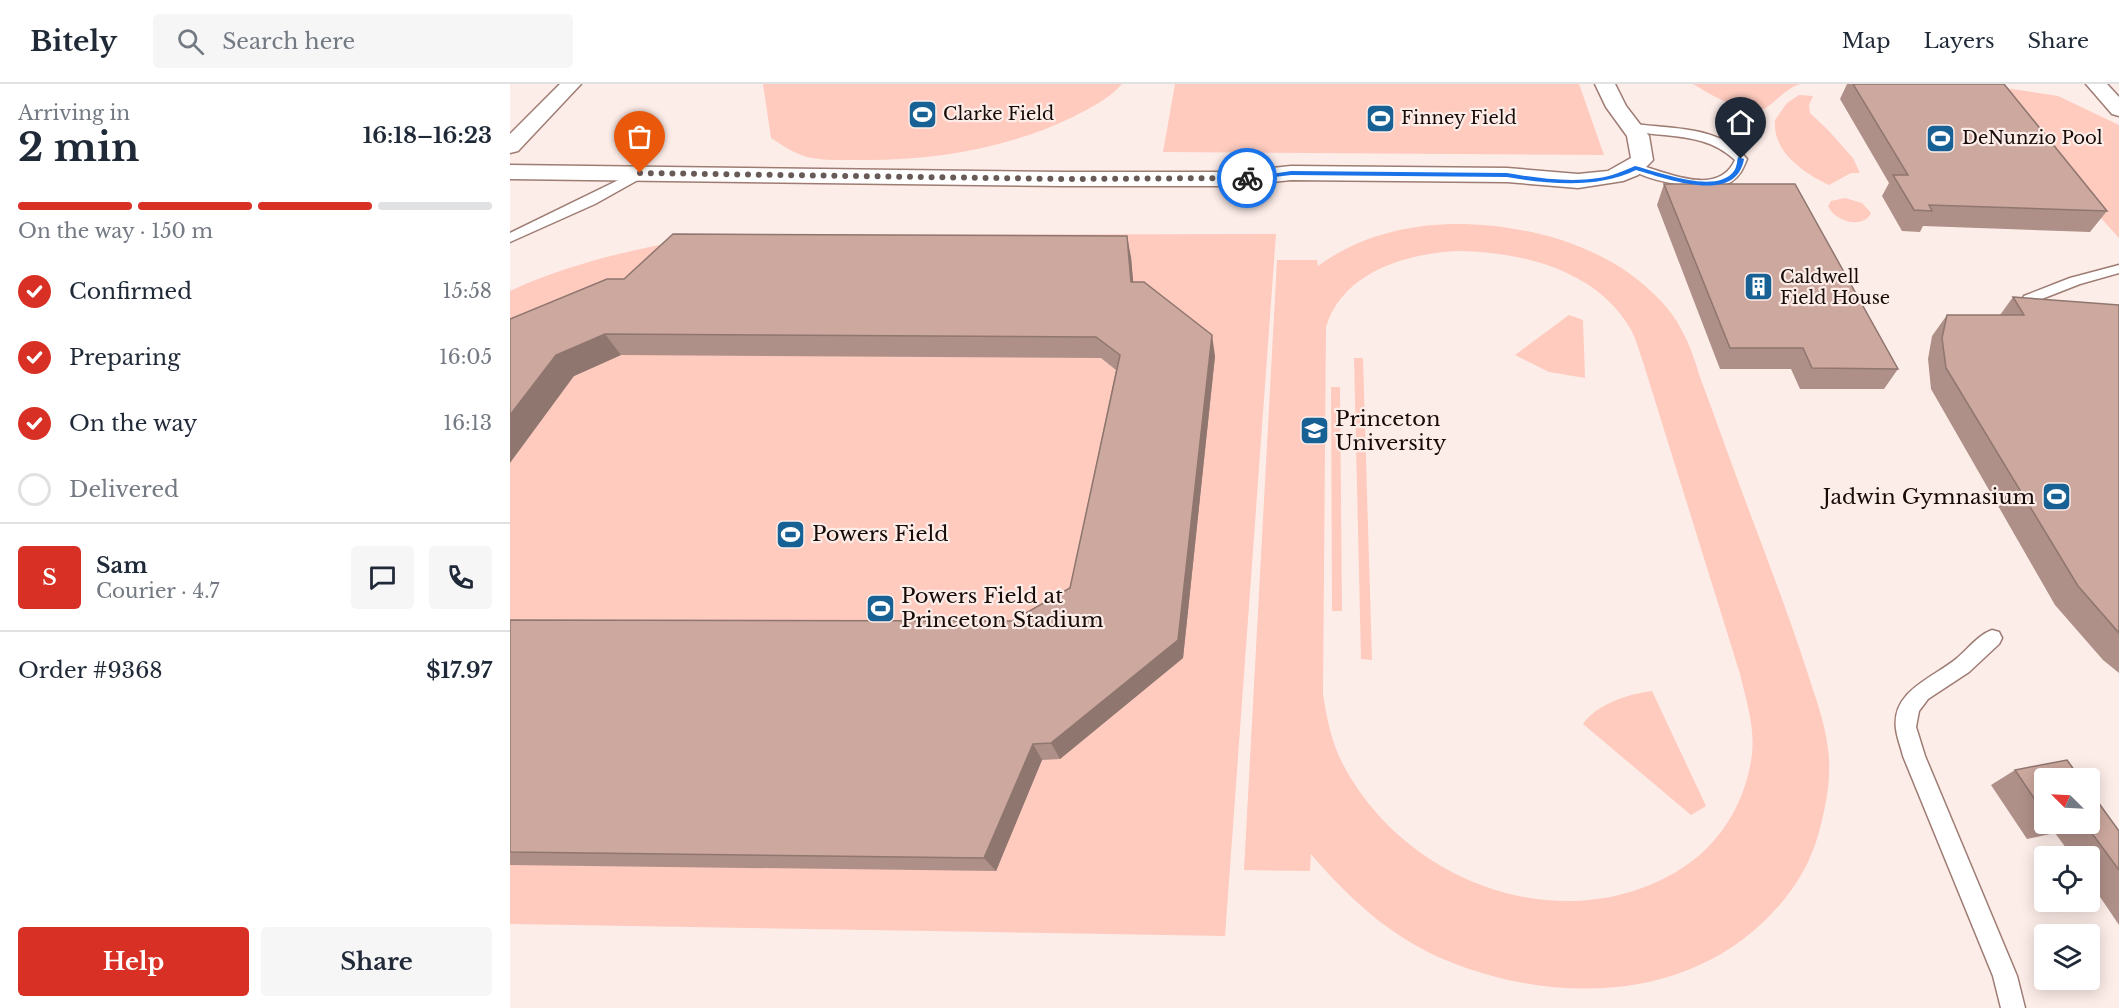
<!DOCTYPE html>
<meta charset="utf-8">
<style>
:root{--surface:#fff;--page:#f6f6f7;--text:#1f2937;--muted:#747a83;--line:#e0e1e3;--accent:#d93025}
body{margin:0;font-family:"Libre Baskerville",serif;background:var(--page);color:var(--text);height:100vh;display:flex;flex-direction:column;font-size:22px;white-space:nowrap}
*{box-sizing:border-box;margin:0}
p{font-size:20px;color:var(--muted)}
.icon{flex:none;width:33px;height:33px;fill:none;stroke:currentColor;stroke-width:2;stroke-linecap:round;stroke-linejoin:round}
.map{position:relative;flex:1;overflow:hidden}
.sheet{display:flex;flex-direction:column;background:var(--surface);width:510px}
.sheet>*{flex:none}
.needle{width:39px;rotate:294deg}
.fabs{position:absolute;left:1524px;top:684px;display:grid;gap:12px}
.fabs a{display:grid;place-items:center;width:66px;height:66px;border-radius:6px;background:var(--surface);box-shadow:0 3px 15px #0003;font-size:30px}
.pin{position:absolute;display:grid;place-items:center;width:51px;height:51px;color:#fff;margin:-62px -26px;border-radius:50% 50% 50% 0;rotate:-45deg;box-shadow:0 0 6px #0007}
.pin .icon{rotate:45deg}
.courier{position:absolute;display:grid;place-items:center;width:60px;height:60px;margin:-30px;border:4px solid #1a73e8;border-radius:50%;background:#fff;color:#222;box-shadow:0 2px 8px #0007}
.head em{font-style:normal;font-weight:700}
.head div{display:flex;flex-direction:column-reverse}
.head{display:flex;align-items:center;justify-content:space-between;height:102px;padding:0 18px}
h1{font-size:39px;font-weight:700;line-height:45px}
.bar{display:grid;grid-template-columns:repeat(4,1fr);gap:9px 6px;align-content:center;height:72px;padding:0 18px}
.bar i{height:8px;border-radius:4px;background:var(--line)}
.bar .current{background:var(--accent)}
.bar p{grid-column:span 4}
.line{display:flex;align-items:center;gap:15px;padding:0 18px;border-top:2px solid var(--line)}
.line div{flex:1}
.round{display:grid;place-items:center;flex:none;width:63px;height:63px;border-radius:6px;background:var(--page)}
ol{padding:0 18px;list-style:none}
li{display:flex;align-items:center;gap:18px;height:66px}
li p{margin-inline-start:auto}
li .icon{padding:6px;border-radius:50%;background:var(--accent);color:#fff;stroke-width:4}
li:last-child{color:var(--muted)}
li i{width:33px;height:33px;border:3px solid var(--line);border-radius:50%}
.action{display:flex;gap:12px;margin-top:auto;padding:12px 18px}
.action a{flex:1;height:69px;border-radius:6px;background:var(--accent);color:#fff;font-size:24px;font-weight:700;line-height:69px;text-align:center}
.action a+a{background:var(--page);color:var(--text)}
header{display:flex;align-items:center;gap:36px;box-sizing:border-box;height:84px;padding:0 30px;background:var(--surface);border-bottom:2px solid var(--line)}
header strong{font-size:28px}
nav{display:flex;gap:33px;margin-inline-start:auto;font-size:21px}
.search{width:420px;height:54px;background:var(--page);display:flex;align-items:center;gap:15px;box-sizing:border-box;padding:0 21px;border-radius:6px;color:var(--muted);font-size:22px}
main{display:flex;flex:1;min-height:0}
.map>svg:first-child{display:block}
.green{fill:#fecbbe;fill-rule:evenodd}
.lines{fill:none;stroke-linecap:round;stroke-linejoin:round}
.service-casing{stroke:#9e7c73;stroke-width:3}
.minor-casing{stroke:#9e7c73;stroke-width:3}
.tertiary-casing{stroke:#9e7c73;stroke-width:3}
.service{fill:#fff;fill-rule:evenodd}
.minor{fill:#fff;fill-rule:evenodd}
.tertiary{fill:#fff;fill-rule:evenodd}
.tree{fill:#a7786d}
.wall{fill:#af9088}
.shaded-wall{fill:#8f766f}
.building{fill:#cca89e;stroke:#8f766f;stroke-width:1.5}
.route{fill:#1a73e8}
.done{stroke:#685a57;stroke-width:6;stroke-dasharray:0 10.8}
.labels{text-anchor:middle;stroke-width:4.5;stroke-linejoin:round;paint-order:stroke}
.far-poi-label{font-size:18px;fill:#170b08;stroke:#fdede9;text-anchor:start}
.poi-label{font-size:21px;fill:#170b08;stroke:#fdede9;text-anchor:start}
</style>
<header>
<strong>Bitely</strong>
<div class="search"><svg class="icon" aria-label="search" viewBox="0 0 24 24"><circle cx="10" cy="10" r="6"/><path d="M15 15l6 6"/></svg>Search here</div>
<nav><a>Map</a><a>Layers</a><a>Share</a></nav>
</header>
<main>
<section class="sheet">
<div class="head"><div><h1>2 min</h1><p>Arriving in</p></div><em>16:18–16:23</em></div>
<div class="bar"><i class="current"></i><i class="current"></i><i class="current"></i><i></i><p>On the way · 150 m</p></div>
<ol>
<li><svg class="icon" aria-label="check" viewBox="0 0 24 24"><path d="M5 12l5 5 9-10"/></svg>Confirmed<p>15:58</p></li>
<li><svg class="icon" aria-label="check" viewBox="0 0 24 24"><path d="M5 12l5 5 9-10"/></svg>Preparing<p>16:05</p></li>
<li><svg class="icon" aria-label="check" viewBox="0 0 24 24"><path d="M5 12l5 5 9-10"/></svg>On the way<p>16:13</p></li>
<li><i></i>Delivered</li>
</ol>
<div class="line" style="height:108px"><b class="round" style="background:var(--accent);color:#fff">S</b><div><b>Sam</b><p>Courier · 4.7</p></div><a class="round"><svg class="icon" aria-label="chat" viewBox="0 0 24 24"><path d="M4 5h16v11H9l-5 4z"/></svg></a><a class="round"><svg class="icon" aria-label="phone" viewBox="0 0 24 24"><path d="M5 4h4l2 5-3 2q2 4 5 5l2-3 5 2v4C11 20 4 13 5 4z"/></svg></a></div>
<div class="line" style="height:78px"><div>Order #9368</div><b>$17.97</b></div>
<div class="action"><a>Help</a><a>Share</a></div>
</section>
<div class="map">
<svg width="1609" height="924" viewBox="0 0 1609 924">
<rect width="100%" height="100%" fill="#fdede9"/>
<path class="green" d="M253,0H612C599,15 580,24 563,33C496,65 422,77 348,76C330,76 311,77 294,72C282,68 272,61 261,54Z
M665,0H1069L1094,71L653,68Z
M1183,0H1290C1273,6 1265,20 1252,26C1238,33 1196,8 1183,0Z
M1469,0L1548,12L1609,41V154Z
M1289,11L1303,12L1299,21L1300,29L1318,46L1343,74L1350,89H1341L1319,101C1294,89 1262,68 1265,36L1277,19Z
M1335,114L1352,119L1361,129C1353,146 1324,137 1318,122L1321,117Z
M954,140C1023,142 1097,162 1147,213C1157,223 1166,234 1172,247C1180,261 1185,277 1190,293C1204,330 1217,368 1231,405C1253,464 1276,523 1296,584C1304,610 1315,637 1318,665C1322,692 1316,722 1309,748C1301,778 1285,805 1264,827C1181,918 1046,921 938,877C883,855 839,815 801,770L800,787L734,786L767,176H807L808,182C850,151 902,139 954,140ZM950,167C1012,168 1086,186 1120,244C1126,254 1129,267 1133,278L1230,590C1236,616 1245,642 1242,670C1236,719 1209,763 1166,788C1050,856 897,798 835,684C822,661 817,636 813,610L816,243C833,187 898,169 950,167Z
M766,150L715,852L0,840V207C65,177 133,163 203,151Z
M1059,231L1073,236L1075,294L1039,288L1005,271Z
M844,274H853L862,576L851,575Z
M821,303H830L832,527H822Z
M1142,607L1196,722L1181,731L1073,640C1087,620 1118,610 1142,607Z"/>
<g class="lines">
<defs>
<path id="service" d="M1124,40C1162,45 1211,42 1237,75C1233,85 1230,92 1221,98C1202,109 1135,98 1120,84L1126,80C1156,88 1208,114 1225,76C1194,47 1157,55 1120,46L1118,44Z
M131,85L137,89L135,92L85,120L0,158V149Z
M1609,181V189L1570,200L1524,218H1514L1512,215L1514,212L1560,194Z
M1482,546L1489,548L1492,554L1489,560L1459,588L1418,615L1409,627L1406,643L1415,672L1507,892L1515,924H1491L1483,892L1393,672C1391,663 1387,654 1386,645C1381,607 1423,594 1446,575C1458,565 1468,551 1482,546Z"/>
<path id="minor" d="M50,0H71L8,67L0,69V50Z
M1085,0H1105L1116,22L1139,52L1143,76L1128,91L1113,97L1068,104L997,98L781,96L722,102H554L0,95V81L554,88H722L781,82L997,84L1068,90L1098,87L1121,74L1117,52L1096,23Z"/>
<path id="tertiary" d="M1576,0H1597L1609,13V32L1602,30Z"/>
</defs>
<use href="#service" class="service-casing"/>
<use href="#minor" class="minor-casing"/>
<use href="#tertiary" class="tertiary-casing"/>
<use href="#service" class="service"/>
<use href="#minor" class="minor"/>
<use href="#tertiary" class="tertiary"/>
</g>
<circle class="tree" cx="1242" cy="22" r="6"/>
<path class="wall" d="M1337,0H1343L1597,127L1580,148L1413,142L1410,148L1392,147L1372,112L1379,99L1330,15Z
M1154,100L1388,285L1374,305H1290L1281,285H1210L1147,121Z
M621,173L623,198L705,272L673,574L550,675L532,676L486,787L0,781V536L502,537L560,504L606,286L591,274L111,271L64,292L114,195Z
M1503,213L1609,221V589L1593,576L1545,521L1421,305L1418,275L1422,252L1437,231H1490Z
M1505,686L1534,694V740H1580L1609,747V841L1580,798V772H1562L1545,749L1517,755L1481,701Z"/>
<path class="shaded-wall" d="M617,152L621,173L625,219L621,198Z
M95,250L111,271L64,292L0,379V331L46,271Z
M702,251L705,272L673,574L550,675L541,659Z
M523,660L532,676L486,787L474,774Z"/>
<path class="building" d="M1343,0H1494L1597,127L1419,121L1422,127L1404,126L1383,91H1398Z
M1154,100H1285L1388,285L1302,284L1293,264H1220Z
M163,150L617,152L621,198H634L702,251L668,556L541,659L523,660L474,774L0,768V536L502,537L560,504L610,271L586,253L95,250L46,271L0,331V235L97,195H114Z
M1503,213L1609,221V549L1568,502L1436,284L1432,254L1437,231H1514Z
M1557,676L1570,694H1534V729L1505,686Z
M1580,707L1609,747V786L1575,740H1580Z"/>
<path class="route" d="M1228,73L1234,75C1226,122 1156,94 1126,86C1087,105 1039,100 997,93L781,91L737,96L734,94L781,87L997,89C1030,95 1077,101 1108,89C1114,87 1120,84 1125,82C1149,88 1207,111 1224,87C1227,83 1227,77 1228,73Z"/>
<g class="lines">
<path class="done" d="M130,89L554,95L737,94"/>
</g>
<defs>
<symbol id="stadium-square" viewBox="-11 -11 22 22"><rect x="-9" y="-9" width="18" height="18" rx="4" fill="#186195" stroke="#fdede9"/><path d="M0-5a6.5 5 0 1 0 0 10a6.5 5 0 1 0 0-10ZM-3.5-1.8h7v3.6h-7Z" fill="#fff"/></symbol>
<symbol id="building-square" viewBox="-11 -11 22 22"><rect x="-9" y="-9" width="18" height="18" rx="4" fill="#186195" stroke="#fdede9"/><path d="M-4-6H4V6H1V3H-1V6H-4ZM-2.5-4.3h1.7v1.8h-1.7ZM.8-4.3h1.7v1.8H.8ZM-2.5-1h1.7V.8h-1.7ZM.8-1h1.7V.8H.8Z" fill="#fff"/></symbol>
<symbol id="university-square" viewBox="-11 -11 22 22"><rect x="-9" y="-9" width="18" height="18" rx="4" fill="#186195" stroke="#fdede9"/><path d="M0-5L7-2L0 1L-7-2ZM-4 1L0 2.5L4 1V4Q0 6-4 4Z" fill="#fff"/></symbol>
</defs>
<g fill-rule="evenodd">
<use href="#stadium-square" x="396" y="14" width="33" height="33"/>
<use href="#stadium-square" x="854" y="18" width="33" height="33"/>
<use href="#stadium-square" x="1414" y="38" width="33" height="33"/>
<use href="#building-square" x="1232" y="186" width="33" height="33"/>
<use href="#university-square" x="788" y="330" width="33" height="33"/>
<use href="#stadium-square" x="1530" y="396" width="33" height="33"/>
<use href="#stadium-square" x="264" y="434" width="33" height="33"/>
<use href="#stadium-square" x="354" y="508" width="33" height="33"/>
</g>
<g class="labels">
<g class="far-poi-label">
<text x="433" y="36">Clarke Field</text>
<text x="891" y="40">Finney Field</text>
<text x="1452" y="60">DeNunzio Pool</text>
<text x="1270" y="199">Caldwell<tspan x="1270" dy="21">Field House</tspan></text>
</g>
<g class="poi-label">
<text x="825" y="342">Princeton<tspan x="825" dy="24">University</tspan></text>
<text x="1525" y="420" text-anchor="end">Jadwin Gymnasium</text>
<text x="302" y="457">Powers Field</text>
<text x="391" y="519">Powers Field at<tspan x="391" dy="24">Princeton Stadium</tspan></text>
</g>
</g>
</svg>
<div class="fabs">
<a><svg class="needle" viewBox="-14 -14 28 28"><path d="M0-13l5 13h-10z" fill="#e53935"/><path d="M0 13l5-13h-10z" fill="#747a83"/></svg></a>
<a><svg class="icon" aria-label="locate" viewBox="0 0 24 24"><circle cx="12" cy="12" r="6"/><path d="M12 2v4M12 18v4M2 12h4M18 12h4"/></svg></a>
<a><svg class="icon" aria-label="layers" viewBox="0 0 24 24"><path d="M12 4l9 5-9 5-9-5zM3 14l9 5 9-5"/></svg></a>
</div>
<div class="pin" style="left:130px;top:89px;background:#ea580c"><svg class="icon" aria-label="bag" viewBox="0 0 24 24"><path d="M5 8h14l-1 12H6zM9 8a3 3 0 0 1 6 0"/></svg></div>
<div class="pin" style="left:1231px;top:75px;background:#1f2937"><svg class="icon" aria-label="home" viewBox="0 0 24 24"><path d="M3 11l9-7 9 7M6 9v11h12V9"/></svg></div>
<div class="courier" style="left:737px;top:94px"><svg class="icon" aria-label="bike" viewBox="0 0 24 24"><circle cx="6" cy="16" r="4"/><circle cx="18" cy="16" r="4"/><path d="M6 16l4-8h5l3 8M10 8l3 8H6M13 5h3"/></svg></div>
</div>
</main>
